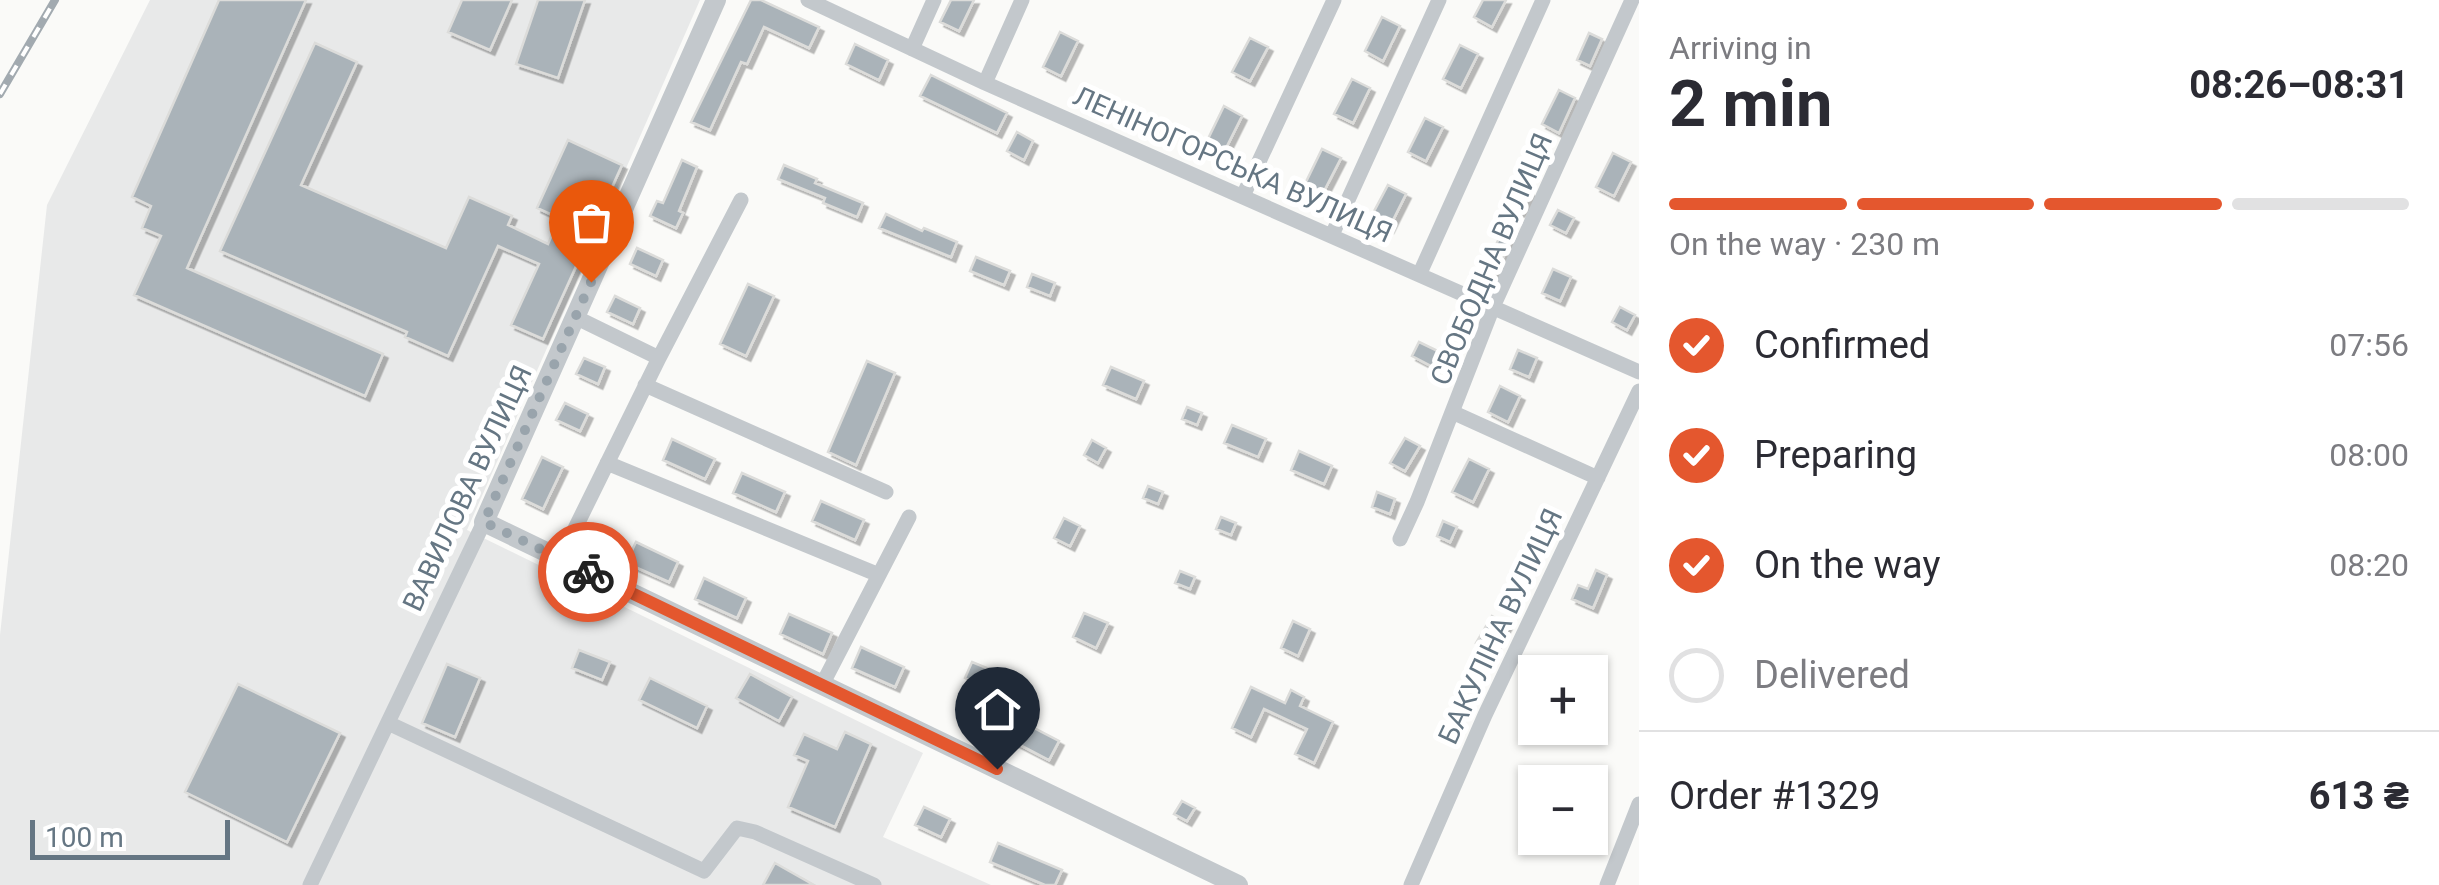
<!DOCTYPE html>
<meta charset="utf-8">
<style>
:root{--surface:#fff;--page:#f7f7f7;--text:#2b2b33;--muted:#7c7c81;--line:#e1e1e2;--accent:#e4572e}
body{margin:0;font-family:Roboto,sans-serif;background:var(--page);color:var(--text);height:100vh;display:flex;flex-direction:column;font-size:38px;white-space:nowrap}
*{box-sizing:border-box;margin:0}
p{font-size:32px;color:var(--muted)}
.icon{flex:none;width:55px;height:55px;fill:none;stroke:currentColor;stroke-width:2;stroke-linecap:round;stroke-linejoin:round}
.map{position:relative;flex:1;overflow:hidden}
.sheet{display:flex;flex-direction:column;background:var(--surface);width:800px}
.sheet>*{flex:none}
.buttons{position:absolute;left:1518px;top:655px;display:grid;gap:20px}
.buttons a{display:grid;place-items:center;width:90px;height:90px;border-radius:0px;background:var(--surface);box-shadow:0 2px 8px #0004;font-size:50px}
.scale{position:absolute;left:30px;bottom:25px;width:200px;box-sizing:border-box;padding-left:10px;border:5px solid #657683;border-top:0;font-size:28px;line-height:35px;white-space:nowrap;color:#657683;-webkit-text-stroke:8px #fff;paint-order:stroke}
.pin{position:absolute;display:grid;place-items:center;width:85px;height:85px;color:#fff;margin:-102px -42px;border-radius:50% 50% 50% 0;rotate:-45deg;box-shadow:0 0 10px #0007}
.pin .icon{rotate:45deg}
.courier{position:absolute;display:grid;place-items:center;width:100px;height:100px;margin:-50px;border:8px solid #e4572e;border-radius:50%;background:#fff;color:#222;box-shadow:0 2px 12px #0007}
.headline em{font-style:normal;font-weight:700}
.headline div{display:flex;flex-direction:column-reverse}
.headline{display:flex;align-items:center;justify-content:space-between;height:170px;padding:0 30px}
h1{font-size:65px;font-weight:700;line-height:75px}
.bar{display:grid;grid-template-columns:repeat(4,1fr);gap:15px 10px;align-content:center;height:120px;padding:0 30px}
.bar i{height:12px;border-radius:8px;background:var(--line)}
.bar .current{background:var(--accent)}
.bar p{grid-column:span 4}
.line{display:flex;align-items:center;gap:25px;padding:0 30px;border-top:2px solid var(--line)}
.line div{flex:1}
ol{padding:0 30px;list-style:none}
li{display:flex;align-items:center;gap:30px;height:110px}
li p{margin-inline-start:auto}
li .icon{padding:10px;border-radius:50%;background:var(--accent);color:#fff;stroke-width:4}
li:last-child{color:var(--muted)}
li i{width:55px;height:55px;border:5px solid var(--line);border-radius:50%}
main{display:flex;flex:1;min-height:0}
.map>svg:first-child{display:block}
.built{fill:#e8e9e9}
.building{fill:#aab3b9;stroke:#dcdcda;stroke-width:2.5;filter:url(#shadow)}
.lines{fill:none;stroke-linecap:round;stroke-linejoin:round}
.minor{stroke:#c3c8cc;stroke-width:15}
.tertiary{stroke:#c3c8cc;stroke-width:20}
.rail-casing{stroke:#a2aab0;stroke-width:8}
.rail{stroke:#fff;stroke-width:4;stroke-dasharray:11;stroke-linecap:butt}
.done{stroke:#99a4ac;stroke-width:10;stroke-dasharray:0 18}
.route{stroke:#e4572e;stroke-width:12}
.labels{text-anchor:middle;stroke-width:10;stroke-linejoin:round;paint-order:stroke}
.street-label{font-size:28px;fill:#657683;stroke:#fff}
</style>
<main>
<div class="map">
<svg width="1639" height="885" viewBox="0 0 1639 885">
<defs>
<filter id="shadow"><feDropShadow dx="4.5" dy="4.5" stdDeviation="0" flood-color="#0004"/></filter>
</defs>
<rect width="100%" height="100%" fill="#fafaf8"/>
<path class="built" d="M150,0H700L467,530L923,753L883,837L991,885H0V635L47,205Z"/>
<path class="building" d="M219,0H306L187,268L383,354L365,396L134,295L161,236L142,228L151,206L132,197Z
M462,0H512L490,50L448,32Z
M538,0H585L558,78L516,64Z
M751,0H761L819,27L809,48L764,27L747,64L741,62L710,130L691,122Z
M951,0H974L959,31L940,22Z
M1483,0H1506L1492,27L1474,17Z
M1382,17L1400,26L1383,61L1365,51Z
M1060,32L1078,41L1061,76L1043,67Z
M1589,33L1602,39L1590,66L1577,60Z
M1250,38L1268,47L1250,81L1232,72Z
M315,43L357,62L301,185L446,248L469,197L512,216L508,225L548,244L559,218L537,208L568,140L622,165L543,339L511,325L539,264L498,246L448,356L405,337L407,332L220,251Z
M855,44L888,60L879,80L846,64Z
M1460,45L1478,54L1461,88L1443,79Z
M931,75L1007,113L997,133L920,96Z
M1352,79L1370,88L1353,123L1334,114Z
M1559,90L1575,98L1559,133L1542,124Z
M1224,106L1242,116L1225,150L1207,141Z
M1425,118L1443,127L1426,161L1408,152Z
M1017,132L1033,141L1024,160L1007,151Z
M1322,149L1341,158L1323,193L1305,184Z
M1613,153L1631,162L1614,196L1596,187Z
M682,160L697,167L679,211L683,213L676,228L650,216L657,201L663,203Z
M784,165L817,179L815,183L863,203L857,217L823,203L825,198L778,179Z
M1515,183L1531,193L1520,212L1503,202Z
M1388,185L1406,194L1389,228L1370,219Z
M1558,210L1574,218L1566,233L1550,225Z
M886,214L922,231L924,228L957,242L951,257L879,228Z
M1500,236L1511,241L1495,274L1485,270Z
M637,248L663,260L656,276L630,264Z
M976,257L1010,271L1004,285L970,271Z
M1553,269L1571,277L1560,301L1542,293Z
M1032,274L1055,283L1050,296L1027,287Z
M748,284L774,296L746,356L720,344Z
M615,296L640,308L633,324L607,312Z
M1620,307L1635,315L1627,330L1612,322Z
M1419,342L1442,353L1435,368L1412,356Z
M1518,350L1537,358L1529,377L1510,369Z
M584,358L605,367L598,384L576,374Z
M867,361L895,373L856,465L828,452Z
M1111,367L1144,381L1136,399L1103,385Z
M1500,386L1520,396L1508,422L1488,412Z
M565,403L588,414L580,431L556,420Z
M1187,407L1202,413L1197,425L1182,419Z
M1232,425L1266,439L1258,457L1224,443Z
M1405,438L1420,446L1405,471L1390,463Z
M672,439L715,459L705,479L663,460Z
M1092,440L1106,448L1098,463L1084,455Z
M1299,451L1332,466L1324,484L1291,470Z
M542,457L563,467L543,509L522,499Z
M1469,459L1489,469L1473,502L1452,492Z
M742,473L785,492L776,512L733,493Z
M1148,486L1163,492L1158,504L1143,498Z
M1377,492L1395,499L1390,514L1372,507Z
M821,501L864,520L855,540L812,521Z
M1221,517L1236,523L1231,535L1216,529Z
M1064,518L1080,526L1070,546L1054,538Z
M1443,521L1457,527L1450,542L1437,536Z
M636,542L678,562L669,582L626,563Z
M1596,570L1607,575L1593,608L1572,599L1578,585L1588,589Z
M1180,571L1195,577L1190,589L1175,583Z
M704,578L746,598L737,618L695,599Z
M1084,613L1108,623L1096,648L1073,637Z
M789,614L832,633L823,654L780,634Z
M1492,616L1507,625L1491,652L1476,643Z
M1293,621L1310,629L1298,656L1281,648Z
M861,647L904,667L895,687L852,668Z
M579,650L610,662L602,680L572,668Z
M972,662L989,669L981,686L965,678Z
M447,664L480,678L455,737L422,723Z
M750,674L792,697L779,721L736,698Z
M650,678L707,706L697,728L639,700Z
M238,684L340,733L287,842L185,792Z
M1251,687L1285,703L1291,690L1304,697L1300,706L1333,722L1314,763L1295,754L1307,729L1264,709L1251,737L1232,728Z
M1009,715L1059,741L1049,760L999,734Z
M845,732L871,744L835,827L788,807L808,761L794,755L804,734L837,749Z
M1182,801L1195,808L1187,821L1174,814Z
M924,807L950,819L941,837L915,825Z
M998,843L1062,870L1055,885H1045L990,862Z
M775,863L814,885H763Z"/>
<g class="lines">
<path class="minor" d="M808,0L985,83L1639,372
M912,49L934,0
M985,83L1022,0
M1243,196L1334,0
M1332,235L1439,0
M1420,273L1543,0
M659,358L741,200
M645,385L886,492
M1452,412L1598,478
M607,463L879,575
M1400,539L1417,502L1493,307L1632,0
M560,559L659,358L575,317
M822,685L909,517
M388,723L704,871L737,828L755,832L874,885
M310,885L484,522
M1411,885L1485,715L1639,391
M1607,885L1639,804"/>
<path class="tertiary" d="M716,0L484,522L1238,885"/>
<defs>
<path id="rail" d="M0,94L55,0"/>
</defs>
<use href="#rail" class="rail-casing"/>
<use href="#rail" class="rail"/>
</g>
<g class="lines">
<path class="done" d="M588,572L484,522L591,282"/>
<path class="route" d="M588,572L997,769"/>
</g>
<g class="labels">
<g class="street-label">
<text transform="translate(1233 164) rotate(24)" y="10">ЛЕНІНОГОРСЬКА ВУЛИЦЯ</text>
<text transform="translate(1491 259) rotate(-67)" y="10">СВОБОДНА ВУЛИЦЯ</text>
<text transform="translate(467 488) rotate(-65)" y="10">ВАВИЛОВА ВУЛИЦЯ</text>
<text transform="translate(1500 626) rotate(-65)" y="10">БАКУЛІНА ВУЛИЦЯ</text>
</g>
</g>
</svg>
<div class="buttons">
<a>+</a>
<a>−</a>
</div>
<div class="scale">100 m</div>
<div class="pin" style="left:591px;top:282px;background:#ea580c"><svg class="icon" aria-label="bag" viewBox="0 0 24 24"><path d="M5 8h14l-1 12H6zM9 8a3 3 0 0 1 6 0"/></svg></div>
<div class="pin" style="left:997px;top:769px;background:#1f2937"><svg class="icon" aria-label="home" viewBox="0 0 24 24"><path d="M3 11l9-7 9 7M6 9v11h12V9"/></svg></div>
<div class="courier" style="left:588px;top:572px"><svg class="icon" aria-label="bike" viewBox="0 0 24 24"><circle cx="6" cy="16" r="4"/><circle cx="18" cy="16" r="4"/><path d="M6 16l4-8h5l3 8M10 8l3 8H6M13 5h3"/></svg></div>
</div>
<section class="sheet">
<div class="headline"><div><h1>2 min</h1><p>Arriving in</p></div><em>08:26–08:31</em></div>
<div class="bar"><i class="current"></i><i class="current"></i><i class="current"></i><i></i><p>On the way · 230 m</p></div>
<ol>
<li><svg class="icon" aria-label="check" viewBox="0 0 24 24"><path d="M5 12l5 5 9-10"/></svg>Confirmed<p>07:56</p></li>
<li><svg class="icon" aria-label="check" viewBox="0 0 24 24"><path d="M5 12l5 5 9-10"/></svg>Preparing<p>08:00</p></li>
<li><svg class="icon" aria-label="check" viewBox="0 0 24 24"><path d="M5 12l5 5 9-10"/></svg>On the way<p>08:20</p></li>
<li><i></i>Delivered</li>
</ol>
<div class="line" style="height:130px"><div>Order #1329</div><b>613 ₴</b></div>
</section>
</main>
